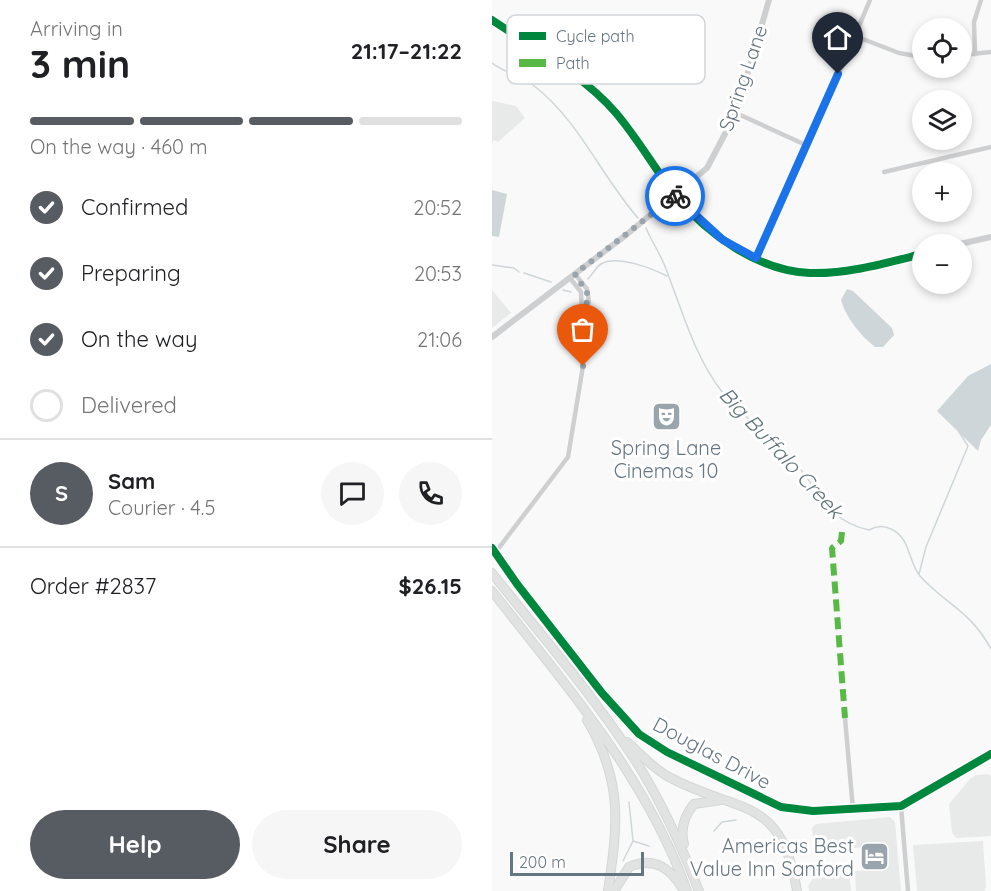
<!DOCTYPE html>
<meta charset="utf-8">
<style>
:root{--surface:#fff;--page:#f6f6f6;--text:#202124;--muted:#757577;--line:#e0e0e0;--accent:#565c61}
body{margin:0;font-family:Quicksand,sans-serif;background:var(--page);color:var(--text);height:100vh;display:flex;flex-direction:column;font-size:22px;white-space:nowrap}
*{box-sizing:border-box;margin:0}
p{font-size:20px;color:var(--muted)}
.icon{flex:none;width:33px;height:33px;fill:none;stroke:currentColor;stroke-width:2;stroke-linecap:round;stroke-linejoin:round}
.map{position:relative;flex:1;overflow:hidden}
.details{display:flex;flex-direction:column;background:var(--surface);width:492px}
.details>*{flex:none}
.tools{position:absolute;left:420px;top:18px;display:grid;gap:12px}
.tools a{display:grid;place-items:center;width:60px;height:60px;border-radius:50%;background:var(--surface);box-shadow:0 3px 9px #0003;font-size:30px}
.scale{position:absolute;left:18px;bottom:15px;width:134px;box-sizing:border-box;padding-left:6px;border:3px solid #657683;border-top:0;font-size:16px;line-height:21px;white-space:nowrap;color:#657683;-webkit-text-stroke:4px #fff;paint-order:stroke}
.pin{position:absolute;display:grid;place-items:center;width:51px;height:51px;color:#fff;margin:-62px -26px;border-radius:50% 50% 50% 0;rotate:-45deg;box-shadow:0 0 6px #0007}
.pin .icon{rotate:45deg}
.courier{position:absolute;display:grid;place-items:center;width:60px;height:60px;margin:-30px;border:4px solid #1a73e8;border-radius:50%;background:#fff;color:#222;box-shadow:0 2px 8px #0007}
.headline em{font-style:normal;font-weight:800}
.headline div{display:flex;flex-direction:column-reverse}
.headline{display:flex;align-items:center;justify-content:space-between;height:102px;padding:0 30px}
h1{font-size:39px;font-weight:800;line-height:45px}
.bar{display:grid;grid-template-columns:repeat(4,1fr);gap:9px 6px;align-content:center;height:72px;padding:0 30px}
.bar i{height:8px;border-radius:4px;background:var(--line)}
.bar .current{background:var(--accent)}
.bar p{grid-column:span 4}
.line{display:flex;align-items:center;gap:15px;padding:0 30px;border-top:2px solid var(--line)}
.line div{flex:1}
.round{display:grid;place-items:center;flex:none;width:63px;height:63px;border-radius:32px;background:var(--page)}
ol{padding:0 30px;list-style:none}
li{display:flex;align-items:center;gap:18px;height:66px}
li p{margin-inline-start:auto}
li .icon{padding:6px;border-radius:50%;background:var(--accent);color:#fff;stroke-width:4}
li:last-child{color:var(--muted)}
li i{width:33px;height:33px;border:3px solid var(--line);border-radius:50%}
.button{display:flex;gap:12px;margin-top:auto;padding:12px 30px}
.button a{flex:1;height:69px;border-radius:36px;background:var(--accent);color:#fff;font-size:24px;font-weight:800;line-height:69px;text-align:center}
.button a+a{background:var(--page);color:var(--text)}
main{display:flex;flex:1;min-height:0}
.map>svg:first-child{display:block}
.built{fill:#e8e9e9}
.water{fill:#ced6d9}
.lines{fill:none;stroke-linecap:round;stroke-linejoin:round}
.stream{stroke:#ced6d9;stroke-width:1.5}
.motorway-casing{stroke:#d5d6d6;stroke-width:10}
.minor{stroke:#cecfd0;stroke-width:4.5}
.tertiary{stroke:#cecfd0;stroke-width:6}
.motorway{stroke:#e1e2e2;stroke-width:8}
.quiet{stroke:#58b947;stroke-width:6;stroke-dasharray:12 6;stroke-linecap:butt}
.cycleway-casing{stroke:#fff;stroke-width:11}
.cycleway{stroke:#00873e;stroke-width:8}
.done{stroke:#99a4ac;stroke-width:6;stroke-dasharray:0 10.8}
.route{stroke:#1a73e8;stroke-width:8}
.labels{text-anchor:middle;stroke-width:6;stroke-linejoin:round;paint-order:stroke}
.street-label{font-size:20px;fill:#657683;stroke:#fff}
.poi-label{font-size:20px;fill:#657683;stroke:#fff}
.water-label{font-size:21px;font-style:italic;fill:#60757c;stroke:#fff}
.key{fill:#fff;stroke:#d1d6da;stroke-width:1.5}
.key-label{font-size:16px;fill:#657683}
</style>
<main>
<section class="details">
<div class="headline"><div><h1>3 min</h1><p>Arriving in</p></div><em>21:17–21:22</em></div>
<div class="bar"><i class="current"></i><i class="current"></i><i class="current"></i><i></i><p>On the way · 460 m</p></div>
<ol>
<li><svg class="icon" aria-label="check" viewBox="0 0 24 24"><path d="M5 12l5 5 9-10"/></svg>Confirmed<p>20:52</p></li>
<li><svg class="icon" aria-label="check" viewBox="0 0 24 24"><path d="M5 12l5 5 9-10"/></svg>Preparing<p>20:53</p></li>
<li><svg class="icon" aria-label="check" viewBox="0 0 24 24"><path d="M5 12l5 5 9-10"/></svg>On the way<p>21:06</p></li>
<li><i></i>Delivered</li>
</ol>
<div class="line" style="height:108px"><b class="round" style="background:var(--accent);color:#fff">S</b><div><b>Sam</b><p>Courier · 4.5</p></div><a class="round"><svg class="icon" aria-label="chat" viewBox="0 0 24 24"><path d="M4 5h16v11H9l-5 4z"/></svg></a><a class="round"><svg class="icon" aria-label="phone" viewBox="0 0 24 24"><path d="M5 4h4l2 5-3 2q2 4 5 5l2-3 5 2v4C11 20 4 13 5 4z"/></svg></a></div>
<div class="line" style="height:78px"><div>Order #2837</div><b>$26.15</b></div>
<div class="button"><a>Help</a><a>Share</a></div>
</section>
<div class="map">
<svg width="499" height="891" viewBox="0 0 499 891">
<rect width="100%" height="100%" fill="#f9f9f9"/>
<path class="built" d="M0,101L24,106L33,118L6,142L2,140L0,143Z
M0,290L19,313L0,328Z
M496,774L499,776V836L464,838L460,833L457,804L478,779L484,775Z
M398,817L403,822L409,891H364L363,871L376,870L375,847L322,851L320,828L324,824Z
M491,841L494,887L492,891H425L421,845Z
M357,872L359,891H317L316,886L323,876Z"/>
<path class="water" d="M0,190L15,194L7,237L0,236Z
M355,289L361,291L400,328L402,335L391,347H383C368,335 354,318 349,300Z
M499,364V425L489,440L486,451L445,411L476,376Z"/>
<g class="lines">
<path class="stream" d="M0,63C12,72 28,76 41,85C87,120 109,176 146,218
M154,228C160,242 169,255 174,269C190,310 203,358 231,393C253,420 278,434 300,459C328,489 332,520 377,530C385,526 391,525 399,529C419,538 416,562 428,576C454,605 478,610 499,649
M0,265L22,268L27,272
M32,273L59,282
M96,279C100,275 104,267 109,264C125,254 161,269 175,276
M71,290L79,292
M427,574L434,547L476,446L467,432
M222,831L230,822L244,820
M141,841L157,846
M131,861L141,841L137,802"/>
<defs>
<path id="motorway" d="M0,573C49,635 102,696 145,763C170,803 190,847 207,891
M0,591C74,686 154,776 195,891
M95,720C131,781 126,824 116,891
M135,742C149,754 160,768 177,777C245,814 290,794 305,891
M192,844C188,829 192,816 202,804L229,800
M122,891L137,867C162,856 178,868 191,889"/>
</defs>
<use href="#motorway" class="motorway-casing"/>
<path class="minor" d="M363,36L407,53L430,57
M483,54L482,22L489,0
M470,55L499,52
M244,113L316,146
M392,172L499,147
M264,258L316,146L378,0
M78,278L89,292L90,313
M0,548L25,584L110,693L147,734L175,752L289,807L321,811L409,806L499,754
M3,553L76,457L91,366L87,324L97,302L95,289L83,274
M353,718L361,810
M409,806L416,891"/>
<path class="tertiary" d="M0,20C42,48 91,75 124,113C146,139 163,169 183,195C215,234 266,271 318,273C356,274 394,263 430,254
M468,244L499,237
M0,337L134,235L215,168L244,113L277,0"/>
<use href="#motorway" class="motorway"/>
<path class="quiet" d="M350,532L349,541L340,548L353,718"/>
<defs>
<path id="cycleway" d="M0,20C42,48 91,75 124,113C146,139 163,169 183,195C215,234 266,271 318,273C356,274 394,263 430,254
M0,548L25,584L110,693L147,734L175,752L289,807L321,811L409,806L499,754"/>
</defs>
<use href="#cycleway" class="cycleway-casing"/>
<use href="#cycleway" class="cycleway"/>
</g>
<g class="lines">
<path class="done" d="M91,366L87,324L97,296L83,274L183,196"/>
<path class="route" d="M183,196L231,240L264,258L346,74"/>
</g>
<defs>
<symbol id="theatre-square" viewBox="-11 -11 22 22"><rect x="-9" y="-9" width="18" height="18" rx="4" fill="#99a4ac" stroke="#fff"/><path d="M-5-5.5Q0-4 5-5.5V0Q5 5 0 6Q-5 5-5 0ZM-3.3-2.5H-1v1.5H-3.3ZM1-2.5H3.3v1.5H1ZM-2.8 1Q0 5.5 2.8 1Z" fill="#fff"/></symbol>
<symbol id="hotel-square" viewBox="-11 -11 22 22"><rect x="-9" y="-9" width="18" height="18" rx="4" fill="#99a4ac" stroke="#fff"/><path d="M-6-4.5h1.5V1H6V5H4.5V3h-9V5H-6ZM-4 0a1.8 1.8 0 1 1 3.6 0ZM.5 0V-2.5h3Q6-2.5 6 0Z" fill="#fff"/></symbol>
</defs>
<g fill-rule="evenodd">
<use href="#theatre-square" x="158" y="400" width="33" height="33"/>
<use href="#hotel-square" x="366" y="840" width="33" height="33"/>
</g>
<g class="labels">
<g class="street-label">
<text transform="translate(251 78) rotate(-71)" y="7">Spring Lane</text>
<text transform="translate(220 753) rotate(28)" y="7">Douglas Drive</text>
</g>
<g class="poi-label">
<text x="174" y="455">Spring Lane<tspan x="174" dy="23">Cinemas 10</tspan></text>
<text x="362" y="853" text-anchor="end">Americas Best<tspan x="362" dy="23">Value Inn Sanford</tspan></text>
</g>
<g class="water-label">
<text transform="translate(289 453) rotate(47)" y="7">Big Buffalo Creek</text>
</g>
</g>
<rect x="15" y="15" width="198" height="69" rx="9" class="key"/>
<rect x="27" y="32" width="27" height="8" fill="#00873e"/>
<rect x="27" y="59" width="27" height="8" fill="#58b947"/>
<g class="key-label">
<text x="64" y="42">Cycle path</text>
<text x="64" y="69">Path</text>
</g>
</svg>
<div class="tools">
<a><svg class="icon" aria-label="locate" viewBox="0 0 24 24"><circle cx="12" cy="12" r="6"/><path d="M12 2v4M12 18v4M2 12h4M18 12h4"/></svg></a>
<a><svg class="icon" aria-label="layers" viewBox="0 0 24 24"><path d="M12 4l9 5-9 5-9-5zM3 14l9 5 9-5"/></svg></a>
<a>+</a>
<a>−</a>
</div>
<div class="scale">200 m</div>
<div class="pin" style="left:91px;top:366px;background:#ea580c"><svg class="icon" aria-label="bag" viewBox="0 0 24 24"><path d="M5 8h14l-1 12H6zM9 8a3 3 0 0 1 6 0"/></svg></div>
<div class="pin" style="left:346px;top:74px;background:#1f2937"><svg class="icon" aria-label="home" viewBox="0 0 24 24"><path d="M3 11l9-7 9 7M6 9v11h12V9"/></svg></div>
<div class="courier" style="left:183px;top:196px"><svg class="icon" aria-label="bike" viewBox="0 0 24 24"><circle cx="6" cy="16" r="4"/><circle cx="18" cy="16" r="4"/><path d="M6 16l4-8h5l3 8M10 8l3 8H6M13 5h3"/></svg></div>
</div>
</main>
